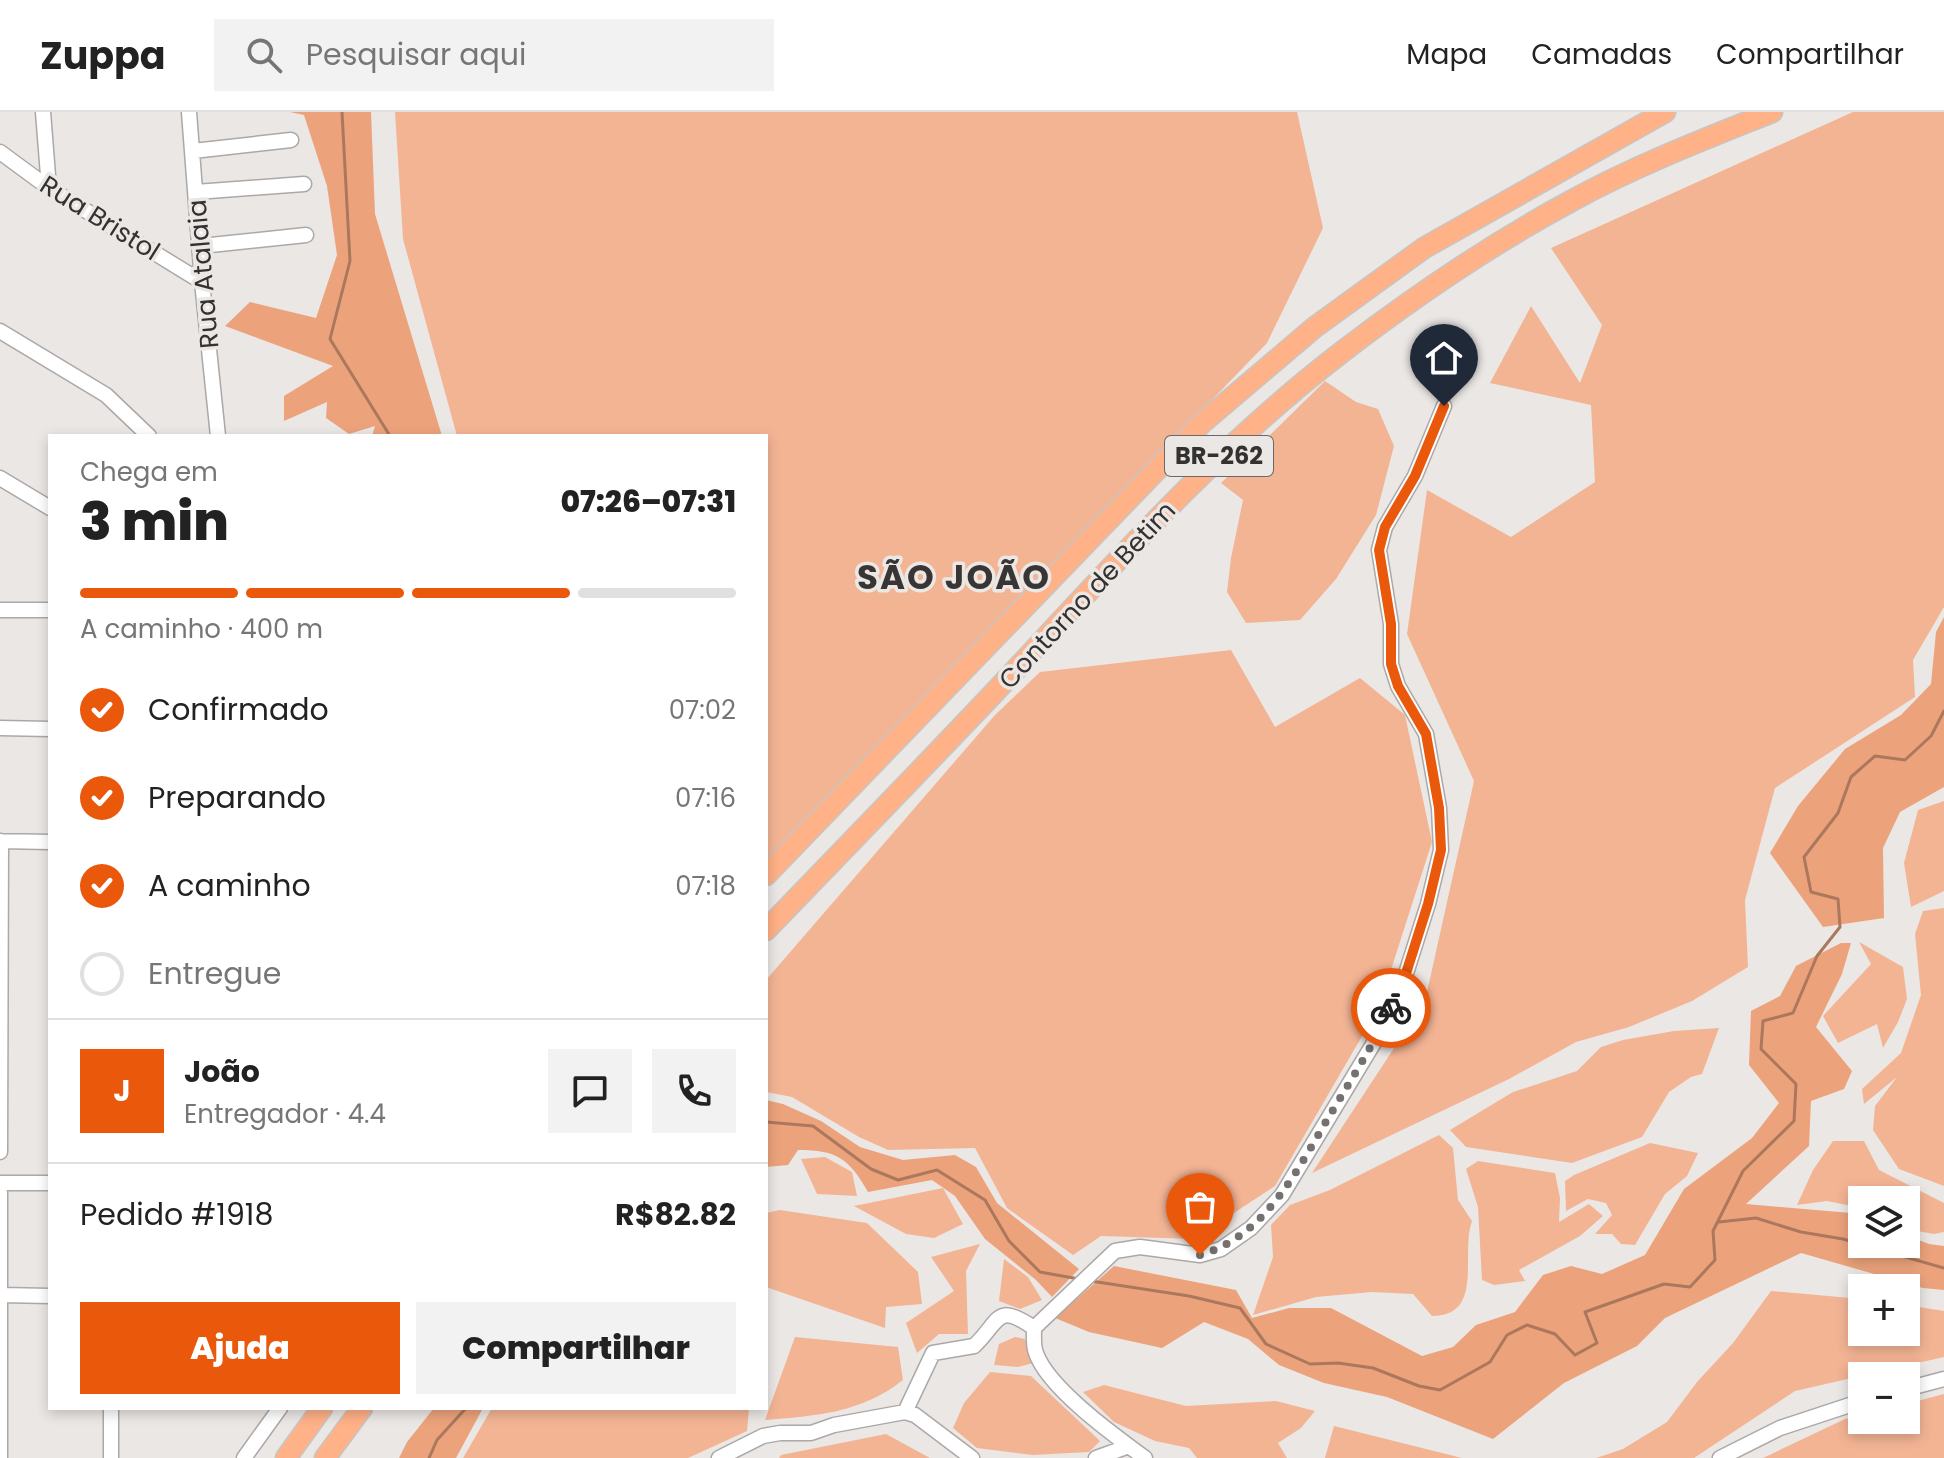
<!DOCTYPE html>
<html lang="pt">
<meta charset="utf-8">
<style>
:root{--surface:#fff;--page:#f2f2f2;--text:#222;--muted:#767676;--line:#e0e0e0;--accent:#ea580c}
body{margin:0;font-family:Poppins,sans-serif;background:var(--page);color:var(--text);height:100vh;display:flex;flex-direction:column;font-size:30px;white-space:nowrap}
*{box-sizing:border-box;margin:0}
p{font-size:26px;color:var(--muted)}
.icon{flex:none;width:44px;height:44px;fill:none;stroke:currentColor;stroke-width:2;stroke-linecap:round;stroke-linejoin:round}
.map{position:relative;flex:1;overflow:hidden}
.side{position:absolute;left:48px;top:322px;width:720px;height:976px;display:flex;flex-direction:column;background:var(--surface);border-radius:0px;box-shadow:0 4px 12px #0003}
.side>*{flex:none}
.fabs{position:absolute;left:1848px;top:1074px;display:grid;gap:16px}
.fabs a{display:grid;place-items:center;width:72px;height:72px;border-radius:0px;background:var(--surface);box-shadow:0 4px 12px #0003;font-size:40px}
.pin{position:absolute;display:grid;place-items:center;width:68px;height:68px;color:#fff;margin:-82px -34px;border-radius:50% 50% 50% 0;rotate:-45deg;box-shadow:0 0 8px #0007}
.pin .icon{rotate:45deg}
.courier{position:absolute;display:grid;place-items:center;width:80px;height:80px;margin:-40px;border:6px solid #ea580c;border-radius:50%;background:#fff;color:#222;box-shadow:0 2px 10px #0007}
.head em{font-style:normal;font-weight:800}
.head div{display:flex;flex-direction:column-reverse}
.head{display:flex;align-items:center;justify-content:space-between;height:136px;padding:0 32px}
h1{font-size:52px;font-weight:800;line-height:60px}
.bar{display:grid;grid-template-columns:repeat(4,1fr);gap:12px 8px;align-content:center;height:96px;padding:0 32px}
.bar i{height:10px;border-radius:6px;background:var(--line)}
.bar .current{background:var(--accent)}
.bar p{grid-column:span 4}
.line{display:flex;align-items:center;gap:20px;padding:0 32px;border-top:2px solid var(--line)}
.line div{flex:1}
.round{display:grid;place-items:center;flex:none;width:84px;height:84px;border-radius:0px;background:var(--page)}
ol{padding:0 32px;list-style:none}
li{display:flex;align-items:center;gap:24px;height:88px}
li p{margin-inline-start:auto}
li .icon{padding:8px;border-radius:50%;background:var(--accent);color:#fff;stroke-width:4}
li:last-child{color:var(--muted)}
li i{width:44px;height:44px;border:4px solid var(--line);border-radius:50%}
.button{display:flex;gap:16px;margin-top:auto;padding:16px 32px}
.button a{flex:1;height:92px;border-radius:0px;background:var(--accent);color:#fff;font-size:32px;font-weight:800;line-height:92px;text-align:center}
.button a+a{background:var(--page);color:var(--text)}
header{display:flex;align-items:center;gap:48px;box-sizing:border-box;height:112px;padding:0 40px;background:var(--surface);border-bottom:2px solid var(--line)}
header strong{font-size:38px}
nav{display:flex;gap:44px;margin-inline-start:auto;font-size:28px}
.search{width:560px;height:72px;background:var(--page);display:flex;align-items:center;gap:20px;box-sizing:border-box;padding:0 28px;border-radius:0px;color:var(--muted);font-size:30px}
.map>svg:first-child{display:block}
.green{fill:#f3b494}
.forest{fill:#eca37c}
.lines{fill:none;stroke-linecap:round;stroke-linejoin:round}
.stream{stroke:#ab785d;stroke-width:3}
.minor-casing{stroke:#aca8a7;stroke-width:17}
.highway-casing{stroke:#c6c6c5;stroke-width:23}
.minor{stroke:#fff;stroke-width:14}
.highway{stroke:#ffb187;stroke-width:20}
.done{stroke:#747170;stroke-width:8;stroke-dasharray:0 14.4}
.route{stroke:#ea580c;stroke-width:10}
.labels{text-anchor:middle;stroke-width:7;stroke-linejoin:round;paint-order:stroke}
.shield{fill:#ebe7e5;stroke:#6b6867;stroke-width:2}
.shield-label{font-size:24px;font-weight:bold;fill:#343231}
.street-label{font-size:26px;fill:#343231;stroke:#ebe7e5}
.district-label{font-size:34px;font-weight:bold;letter-spacing:2px;fill:#383534;stroke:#ebe7e5}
</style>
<header>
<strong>Zuppa</strong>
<div class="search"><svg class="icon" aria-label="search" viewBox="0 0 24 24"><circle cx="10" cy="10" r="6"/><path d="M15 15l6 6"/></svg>Pesquisar aqui</div>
<nav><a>Mapa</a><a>Camadas</a><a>Compartilhar</a></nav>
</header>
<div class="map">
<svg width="1944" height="1346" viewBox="0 0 1944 1346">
<rect width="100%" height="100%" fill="#ebe7e5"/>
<path class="green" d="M395,0H1297L1323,116L1267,231L766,749V324H457L403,127Z
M1853,0H1944V495L1913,548L1915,585L1775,676L1745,788L1748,855L1692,889L1629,915L1576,930L1509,967L1312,1061L1425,889L1474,669L1407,522L1427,378L1511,425L1595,370L1591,293L1490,271L1531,194L1580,271L1602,213L1551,136Z
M1325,269L1356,290L1378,297L1394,334L1376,403L1336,467L1300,508L1246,511L1227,480L1231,446L1243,388L1221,371Z
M1231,538L1275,615L1360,566L1405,603L1432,730L1379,895L1275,1074L1194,1127L1101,1124L1073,1143L1007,1096L975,1036L888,1038L859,1025L792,985L766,980V868L995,603L1040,560Z
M1944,689V779L1911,795L1904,751L1918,698Z
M1944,796V1074L1899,1057L1873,1018L1875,994L1897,965L1864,992L1862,977L1901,941L1921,883L1915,822L1923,799Z
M1859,830L1903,855L1907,887L1898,910L1883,936L1877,912L1838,931L1823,904L1871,852Z
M1719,916L1702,962L1691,965L1669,980L1642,1025L1572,1051L1466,1035L1450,1018L1513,980L1577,959L1601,935L1623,928L1674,919Z
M1439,1023L1453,1036L1458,1088L1472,1109C1460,1141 1485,1204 1432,1204L1413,1182L1372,1180L1316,1185L1253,1203L1273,1145L1271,1113L1290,1093L1330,1078Z
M1833,1029H1864L1879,1058L1944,1091V1120L1934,1122L1906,1117V1088H1862V1096L1827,1089L1797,1093L1813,1058Z
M1650,1031L1698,1041L1687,1064L1665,1082L1635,1133L1621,1132L1612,1122H1595L1612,1103L1606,1091L1588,1087L1566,1099L1565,1069L1574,1063Z
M825,1045L852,1060L857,1084L817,1082L801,1047Z
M1478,1049L1555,1061L1560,1086L1559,1110L1589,1092L1603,1104L1580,1124L1519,1158L1525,1169L1494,1173L1482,1168L1478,1095L1466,1057Z
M943,1076L963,1112L934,1126L906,1122L854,1094Z
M780,1098L867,1111L918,1160L922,1192L886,1195L885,1216L766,1175V1101Z
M980,1132L966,1159L968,1222H939L917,1241L906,1211L954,1179L931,1145Z
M1004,1147L1028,1165L1042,1188L1020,1197L999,1189Z
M1771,1179L1862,1187V1220H1906V1193L1944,1199V1245L1795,1279L1694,1346H1596L1623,1337L1667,1310L1697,1270L1733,1231Z
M795,1225L898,1235L903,1268C862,1301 815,1304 765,1308Z
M1015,1225L1025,1227L1033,1251L1018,1255L994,1253L999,1232Z
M990,1260L1031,1264L1100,1329L1089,1340L1033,1343L977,1336L953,1316L964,1291Z
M1104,1273L1186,1294L1276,1289L1315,1299L1301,1316L1278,1331L1287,1346H1197L1189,1336L1155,1329L1114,1310L1083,1280Z
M1944,1282V1346H1763L1845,1307L1862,1303V1308H1906V1292Z
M492,1296H749L747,1319L688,1346H463Z
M1334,1314L1462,1346H1325Z
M886,1322L930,1346H779L781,1343Z"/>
<path class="forest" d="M290,0H371L375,102L442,324H372L375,314L349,322L326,306L327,290L284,309V284L333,254L225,214L250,190L316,206L337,143L327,74L304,3Z
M1944,505V675L1900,700L1883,736L1884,806L1823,815L1770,741L1798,694L1845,637L1901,603L1931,572L1936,520Z
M1841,831H1851L1842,862L1816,915L1852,959L1844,977L1811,989L1809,1034L1746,1092L1851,1101L1862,1106V1132H1906V1123L1929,1132L1944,1134V1178L1923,1176L1801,1141L1665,1206L1637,1234L1564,1271L1493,1327L1387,1285L1324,1271L1279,1253L1248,1227L1204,1210L1162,1236L1089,1220L1055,1206L1114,1154L1236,1178L1252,1206L1289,1196H1331L1422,1244L1453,1235L1476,1213L1515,1200L1543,1163L1571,1154L1602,1162L1645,1143L1684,1077L1752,1026L1779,991L1749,953L1751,899L1780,884L1796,854Z
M766,988L783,992L821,1009L860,1035L903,1048L955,1043L976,1055L997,1091L1079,1157L1052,1185L1036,1168L985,1127L955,1084L932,1068L868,1080C849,1047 838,1038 798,1038L788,1053L766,1055Z
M434,1296H483L456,1346H399L407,1330Z"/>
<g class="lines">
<path class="stream" d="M342,0L350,149L330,227L390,324
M766,1010L813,1014L871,1057L898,1068L937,1058L985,1088L1009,1129L1040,1160L1079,1167
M1719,1110L1756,1106L1801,1120L1843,1127L1944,1156
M1091,1169L1189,1184L1240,1196L1266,1232L1310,1252L1338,1251L1373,1256L1419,1274L1440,1278L1490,1250L1507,1223L1527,1213L1555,1222L1575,1243L1597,1231L1585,1200L1664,1172L1690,1175L1715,1148L1713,1119L1743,1059L1794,1009L1796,972L1761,937L1763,909L1793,901L1817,844L1840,815L1838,787L1811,780L1804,745L1838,701L1851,665L1875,644L1905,648L1931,624L1944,599
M429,1346L437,1328L466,1296"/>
<defs>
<path id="minor" d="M43,0L49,76
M189,0L202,170L218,324
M193,39L291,28
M0,40L49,76L202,170
M196,80L304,72
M201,134L306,123
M0,219L106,283L149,324
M0,366L50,396
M0,498H50
M0,616L50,617
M0,729L50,730
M0,1040L1,729
M0,1071H50
M0,1080V1346
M2,1183L50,1184
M1906,1277L1944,1267
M111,1296V1346
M905,1300L933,1241L974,1234C1000,1210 995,1189 1034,1216
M244,1346L280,1296
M719,1346L763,1324L780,1321H811L834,1313L905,1300L915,1303L972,1346
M1096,1346L1129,1334
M1145,1346C1115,1324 1048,1276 1036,1241C1033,1234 1034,1223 1034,1216L1115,1139L1140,1135L1200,1143L1221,1137L1251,1116L1282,1083L1375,929L1402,874L1428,792L1441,738L1439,696L1426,622L1398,574L1391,552V512L1379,438L1385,415L1415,364L1444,294
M1720,1346L1780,1316L1862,1289"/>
<path id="highway" d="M766,763L1202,311L1315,215L1424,136L1665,0
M766,818C847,734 928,651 1008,566C1114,452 1218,335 1342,240C1415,184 1493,131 1573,88C1637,53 1705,27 1772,0
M286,1346L322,1296
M325,1346L362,1296"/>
</defs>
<use href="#minor" class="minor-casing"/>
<use href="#highway" class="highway-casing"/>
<use href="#minor" class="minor"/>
<use href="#highway" class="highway"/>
</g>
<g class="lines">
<path class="done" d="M1200,1143C1266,1124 1297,1058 1330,1003C1351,968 1373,933 1391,896"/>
<path class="route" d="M1391,896L1402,874L1428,792L1441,738L1439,696L1426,622L1398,574L1391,552V512L1379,438L1385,415L1415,364L1444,294"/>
</g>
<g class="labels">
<rect class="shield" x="1165" y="324" width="108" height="40" rx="6"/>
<g class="shield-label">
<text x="1219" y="352">BR-262</text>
</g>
<g class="street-label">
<text transform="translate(100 106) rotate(32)" y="9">Rua Bristol</text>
<text transform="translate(203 162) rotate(-95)" y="9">Rua Atalaia</text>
<text transform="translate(1087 483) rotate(-47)" y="9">Contorno de Betim</text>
</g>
<g class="district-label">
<text x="954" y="477">SÃO JOÃO</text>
</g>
</g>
</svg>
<div class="fabs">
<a><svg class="icon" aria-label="layers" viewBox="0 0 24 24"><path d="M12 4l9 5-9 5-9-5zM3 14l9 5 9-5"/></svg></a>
<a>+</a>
<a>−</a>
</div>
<div class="pin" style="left:1200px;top:1143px;background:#ea580c"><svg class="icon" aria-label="bag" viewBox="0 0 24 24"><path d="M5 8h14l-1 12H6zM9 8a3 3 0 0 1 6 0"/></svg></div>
<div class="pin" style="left:1444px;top:294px;background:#1f2937"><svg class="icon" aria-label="home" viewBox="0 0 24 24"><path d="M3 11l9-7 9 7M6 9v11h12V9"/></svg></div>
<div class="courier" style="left:1391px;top:896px"><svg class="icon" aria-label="bike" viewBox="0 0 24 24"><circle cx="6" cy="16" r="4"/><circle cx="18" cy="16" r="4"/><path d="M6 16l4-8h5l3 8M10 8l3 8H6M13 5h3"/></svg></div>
<section class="side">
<div class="head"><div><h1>3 min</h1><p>Chega em</p></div><em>07:26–07:31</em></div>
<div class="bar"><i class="current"></i><i class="current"></i><i class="current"></i><i></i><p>A caminho · 400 m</p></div>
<ol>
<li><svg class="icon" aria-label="check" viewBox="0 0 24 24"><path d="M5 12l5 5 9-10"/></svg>Confirmado<p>07:02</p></li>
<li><svg class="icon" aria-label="check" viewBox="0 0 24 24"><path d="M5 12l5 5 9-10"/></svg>Preparando<p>07:16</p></li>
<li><svg class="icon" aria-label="check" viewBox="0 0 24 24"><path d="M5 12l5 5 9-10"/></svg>A caminho<p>07:18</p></li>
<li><i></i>Entregue</li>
</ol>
<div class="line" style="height:144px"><b class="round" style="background:var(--accent);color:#fff">J</b><div><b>João</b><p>Entregador · 4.4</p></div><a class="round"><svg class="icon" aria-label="chat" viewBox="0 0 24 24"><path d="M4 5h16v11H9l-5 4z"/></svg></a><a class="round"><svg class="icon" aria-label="phone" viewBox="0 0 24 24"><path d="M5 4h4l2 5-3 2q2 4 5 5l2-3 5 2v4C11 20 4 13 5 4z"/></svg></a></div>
<div class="line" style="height:104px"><div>Pedido #1918</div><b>R$82.82</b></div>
<div class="button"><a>Ajuda</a><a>Compartilhar</a></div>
</section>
</div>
